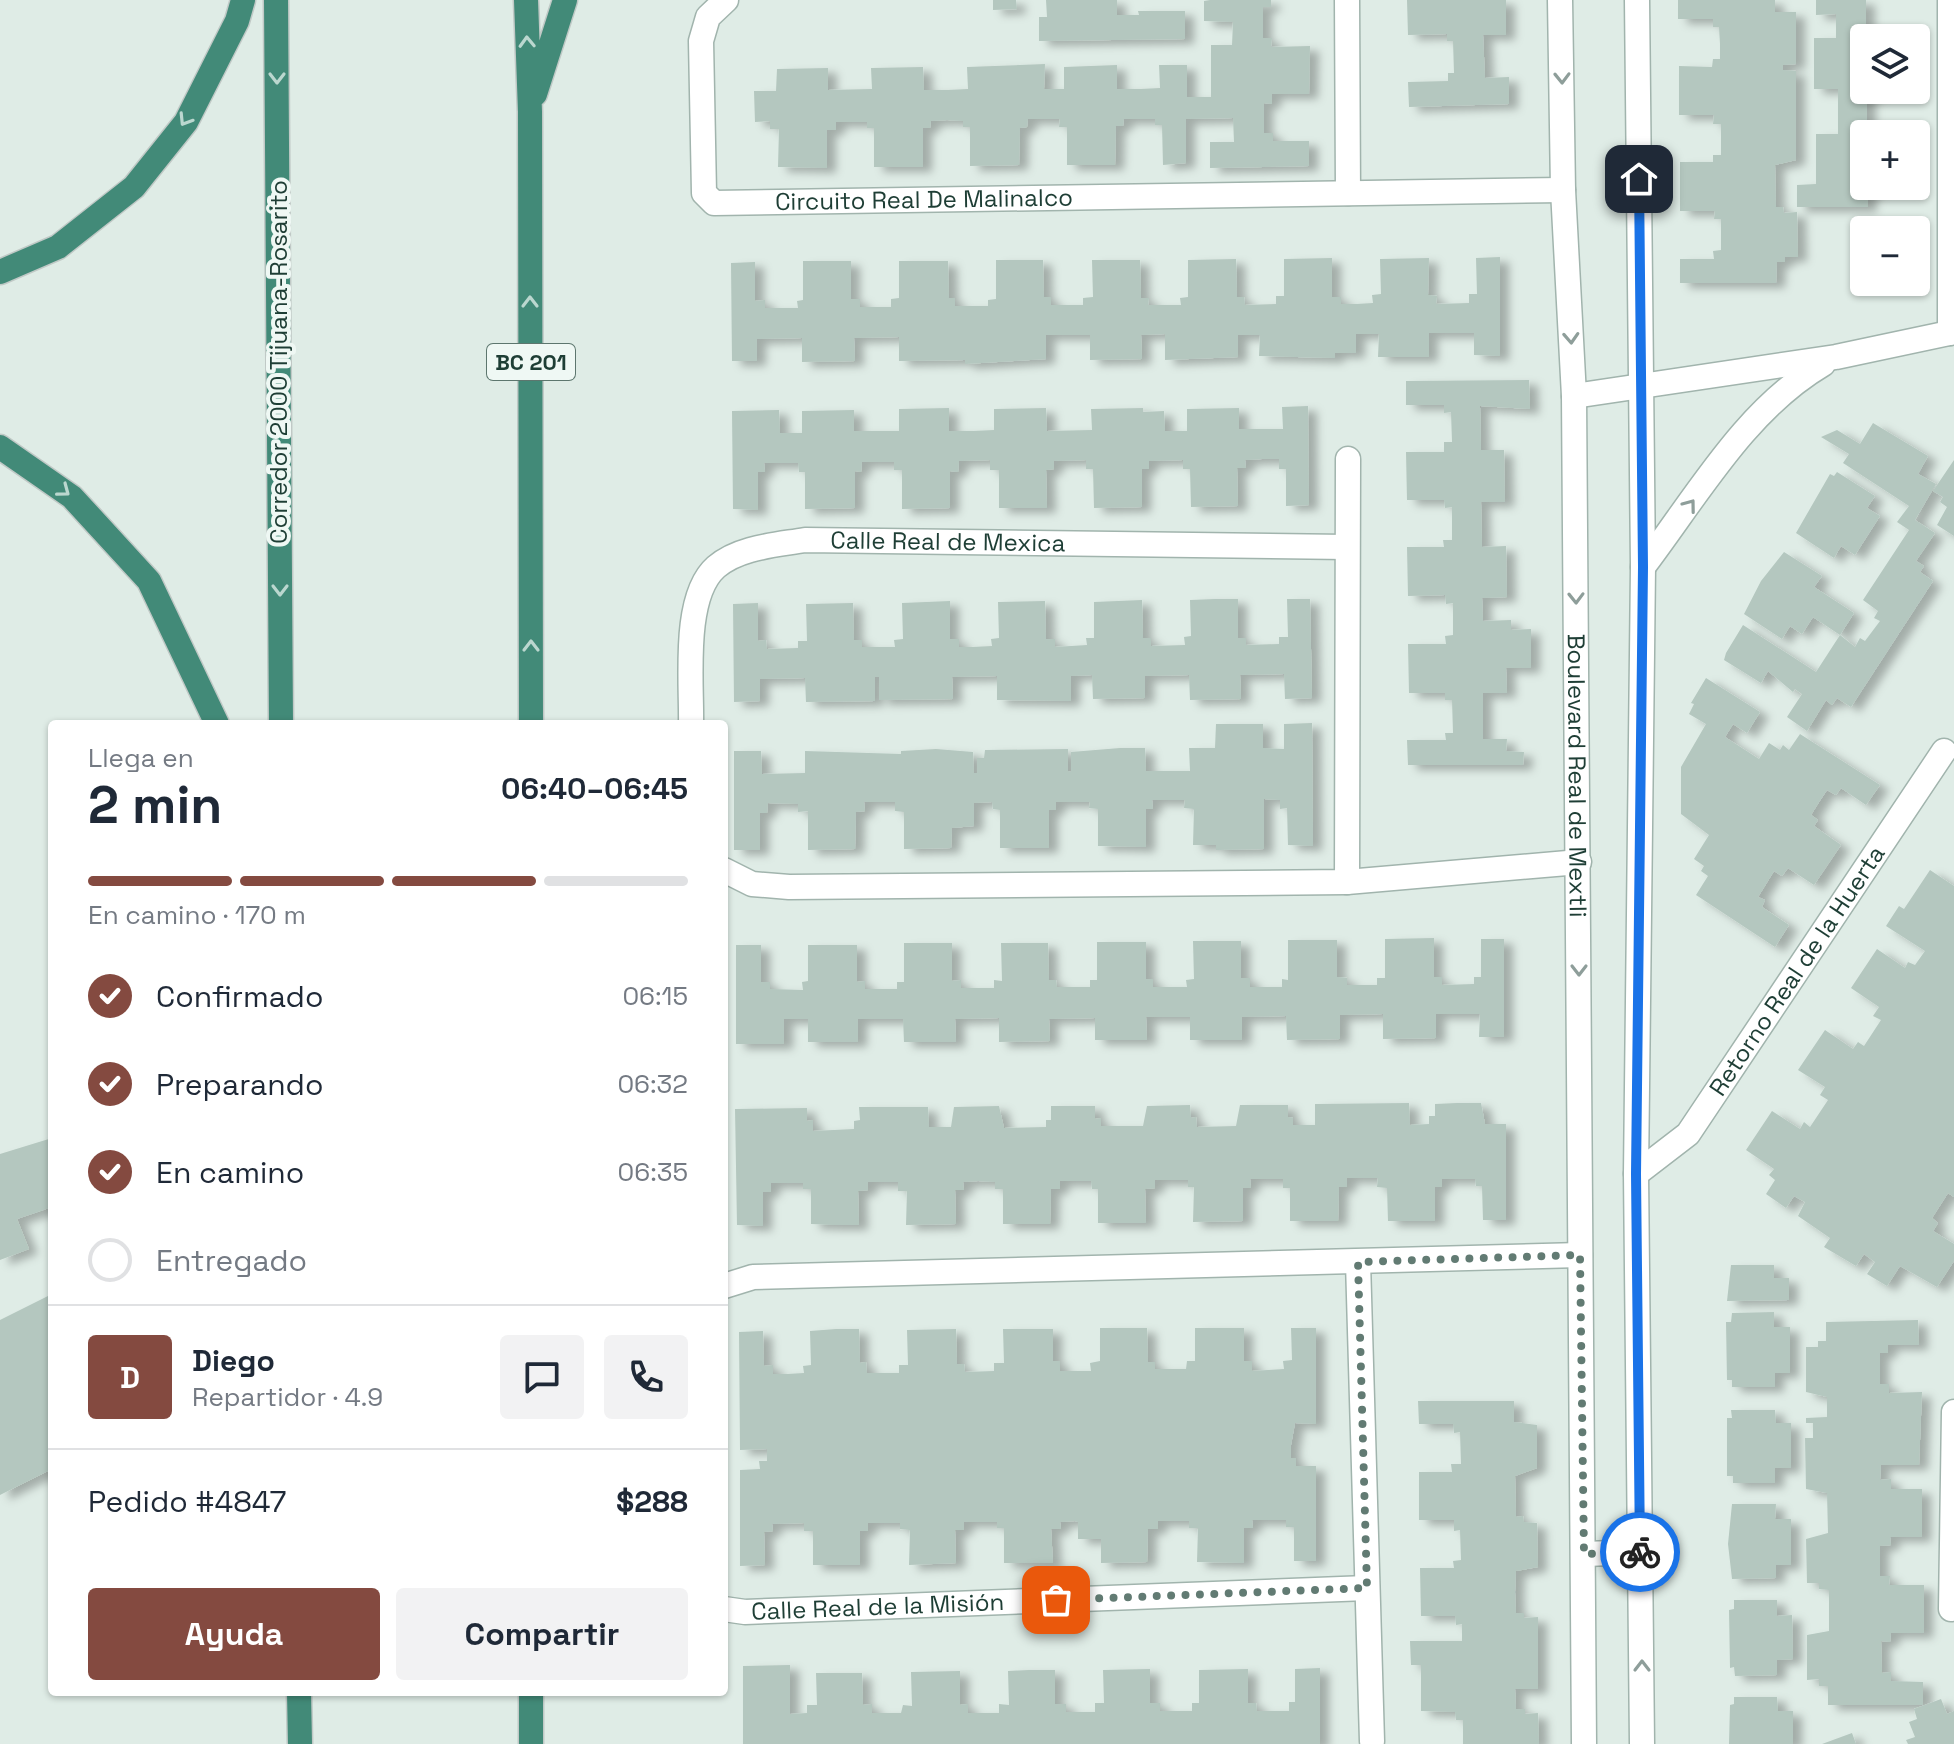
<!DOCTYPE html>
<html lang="es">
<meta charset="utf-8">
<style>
:root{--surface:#fff;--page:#f2f2f3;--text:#1f2937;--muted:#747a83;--line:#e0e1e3;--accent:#844a40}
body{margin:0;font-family:"Space Grotesk",sans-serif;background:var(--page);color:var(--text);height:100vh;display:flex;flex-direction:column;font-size:30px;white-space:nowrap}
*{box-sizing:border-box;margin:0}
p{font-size:26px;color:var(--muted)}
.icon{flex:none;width:44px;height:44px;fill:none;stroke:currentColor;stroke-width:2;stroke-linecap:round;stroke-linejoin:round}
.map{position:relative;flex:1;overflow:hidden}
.sheet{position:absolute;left:48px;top:720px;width:680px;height:976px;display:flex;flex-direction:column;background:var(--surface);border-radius:8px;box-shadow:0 2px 6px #0004}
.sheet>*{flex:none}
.controls{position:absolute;left:1850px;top:24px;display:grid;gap:16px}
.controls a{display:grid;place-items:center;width:80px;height:80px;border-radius:8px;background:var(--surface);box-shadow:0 2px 6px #0004;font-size:40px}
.pin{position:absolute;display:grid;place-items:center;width:68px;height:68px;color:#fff;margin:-34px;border-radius:16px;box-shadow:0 4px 12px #0006}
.courier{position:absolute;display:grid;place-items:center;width:80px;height:80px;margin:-40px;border:6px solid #1a73e8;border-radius:50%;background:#fff;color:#222;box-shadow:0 2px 10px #0007}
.overview em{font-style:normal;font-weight:800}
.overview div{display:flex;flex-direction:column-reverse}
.overview{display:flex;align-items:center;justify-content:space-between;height:136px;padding:0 40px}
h1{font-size:52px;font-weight:800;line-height:60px}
.bar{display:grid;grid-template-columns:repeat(4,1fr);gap:12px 8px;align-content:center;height:96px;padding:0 40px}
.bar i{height:10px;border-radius:6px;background:var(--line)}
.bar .selected{background:var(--accent)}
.bar p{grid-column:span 4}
.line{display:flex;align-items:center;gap:20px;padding:0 40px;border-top:2px solid var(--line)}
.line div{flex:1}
.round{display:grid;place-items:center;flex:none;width:84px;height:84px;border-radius:8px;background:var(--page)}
ol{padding:0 40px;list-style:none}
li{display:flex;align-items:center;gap:24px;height:88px}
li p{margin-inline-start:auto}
li .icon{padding:8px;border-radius:50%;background:var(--accent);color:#fff;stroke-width:4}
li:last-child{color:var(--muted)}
li i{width:44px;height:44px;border:4px solid var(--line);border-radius:50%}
.action{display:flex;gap:16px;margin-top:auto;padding:16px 40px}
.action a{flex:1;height:92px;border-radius:8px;background:var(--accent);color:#fff;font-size:32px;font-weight:800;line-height:92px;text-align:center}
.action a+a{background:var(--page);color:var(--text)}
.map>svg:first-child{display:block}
.building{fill:#b4c7bf;filter:url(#shadow)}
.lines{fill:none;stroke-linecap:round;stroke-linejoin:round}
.minor-casing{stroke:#a1b4ad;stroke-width:27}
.tertiary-casing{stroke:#a1b4ad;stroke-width:27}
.trunk-casing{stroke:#c0c9c6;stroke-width:27}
.minor{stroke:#fff;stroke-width:24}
.tertiary{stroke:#fff;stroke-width:24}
.trunk{stroke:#428a78;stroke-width:24}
.oneway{stroke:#bbd7cf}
.oneway2{stroke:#8e9e9a}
.done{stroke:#627b73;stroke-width:8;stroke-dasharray:0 14.4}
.route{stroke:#1a73e8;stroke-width:10}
.labels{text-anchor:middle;stroke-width:8;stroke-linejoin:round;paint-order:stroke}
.shield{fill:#eff8f4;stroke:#5d766e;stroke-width:2}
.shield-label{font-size:22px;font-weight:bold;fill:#1e3e35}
.street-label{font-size:24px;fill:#1e3e35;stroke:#eff8f4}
</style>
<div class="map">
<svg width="1954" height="1744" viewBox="0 0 1954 1744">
<defs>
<filter id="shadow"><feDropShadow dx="9" dy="5" stdDeviation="4" flood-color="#0004"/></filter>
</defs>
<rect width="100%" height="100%" fill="#dfece6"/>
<path class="building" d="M993,0H1016L1017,9L993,10Z
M1046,0H1117V15H1139L1138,11H1185V39L1039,41V17H1047Z
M1210,0H1271V7H1263V38H1272L1271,47L1310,46L1309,94H1272V104L1264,103V133H1273V141H1309V166L1210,168V142H1234L1233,118L1186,119V163L1163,165L1162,125H1155V119H1124L1123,126H1116L1115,165H1067V127H1059L1060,119H1028L1027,127L1020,128L1019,165L970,166V127H963V121L947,120L931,121L930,128H923V167H874V128H867V122H836V130H827V168L778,167L779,129H770V121L755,122L754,91H776L777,69L828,68V90L872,89L871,68L923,67L924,90H947L968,89L967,67L1045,64L1044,89H1064V67L1117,65V89H1140L1160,88L1159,65H1187V97H1211V45H1232L1233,22L1204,21V1Z
M1407,0H1506V35H1483L1485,78L1509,77V104L1409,107L1408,82L1448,81V73H1454L1453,41H1447V34L1408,35Z
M1678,0H1775V12H1796V64L1783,65V70L1796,71V160L1775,165L1776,207H1783L1784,213L1797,212L1798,257H1785V262H1777L1776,283H1680V259H1714L1713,251L1721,250V219H1714L1715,211H1680V162H1713V155H1721V124H1713L1714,115H1679V66L1712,67L1713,59H1720V44L1719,27H1713V19H1678Z
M1816,0H1866V30H1875V38H1864V90H1875V95H1867V126H1876L1875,134H1864V186H1876L1875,191H1868V207H1797V185L1816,184V134H1838V89H1814V38H1836V14L1816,15Z
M1500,257V356L1474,355V333H1429V357H1378L1379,334H1356V353H1335V358L1259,356L1260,335H1238V357L1165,360V334L1141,335L1142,359L1090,360V335H1046V359L965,364V360L899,361V337L854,338L855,361L802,362V338L757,339V361H732L731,263L755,262V301L765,300V308H798L797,301L803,300V261H851V299H860V307H891V299L899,298V261H948L949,298H955V306H988V300L996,299V260H1043L1044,297H1051V305H1083V298L1093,297L1092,260H1140L1141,298H1149L1148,305H1181L1180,298L1188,297V260L1236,259L1237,297H1244L1245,305L1276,304V296H1284V259L1332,258V297H1341V304H1356L1373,303L1372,295L1381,294L1380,259L1429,258L1428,295L1437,296L1436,304L1469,303V294H1477L1476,258Z
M1529,380L1530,409L1480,406L1481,450H1504L1505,502H1481L1482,547L1506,546L1507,597L1482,598L1483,621L1511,620V630L1531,629V668H1506L1507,693H1483V739H1507L1506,751L1524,752L1523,765H1408L1407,740H1446L1445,733H1453L1452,700H1445V693H1409L1408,644H1446L1445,636L1453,635V603L1446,604L1445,595L1408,596L1407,547H1444L1443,540H1452V507L1445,508L1444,500H1407L1406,452H1444V442H1452L1451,412L1444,413V405H1406V381Z
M1308,406L1309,505L1286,506V469H1279V459H1262L1245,460L1246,468H1237L1238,506L1191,507L1190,469H1183V460L1149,461V469H1142V507L1094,508L1093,469H1086V460L1054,461V469L1046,470L1047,508H999V470H990V460L959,461L958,472L950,471V508L902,509V470H894V462H862L861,472L855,471V508L805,509V472H799L798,463H764L765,472H758V510L733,509L732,411L779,410L780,433H802V411L854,410V431H899V409L949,408V431H973L994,430V409L1046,408L1047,431L1092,430L1091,409L1143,408V412L1164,411L1165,431H1187V409L1239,408V429H1283L1282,407Z
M1873,423L1928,456L1918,474L1936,484L1915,520L1935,533L1916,561L1924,566L1920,572L1933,581L1851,707L1837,698L1832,705L1826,700L1807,731L1787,717L1802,694L1795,689L1793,692L1768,671L1761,683L1724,660L1726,653L1743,625L1816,672L1840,635L1855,647L1860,638L1865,641L1880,621L1874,618L1878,611L1863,600L1909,530L1897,522L1909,506L1843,463L1849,454L1821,437L1837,430L1860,444Z
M1954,460V536L1937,525L1947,507L1940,502L1943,497L1933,491Z
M1837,472L1875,496L1867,508L1880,516L1855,555L1841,546L1834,558L1796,533L1830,474L1834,476Z
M1784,552L1822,576L1814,587L1854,613L1840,635L1813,617L1802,634L1790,626L1782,639L1744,614L1761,581Z
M1215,599H1238V638H1246V645L1279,644V637H1288L1287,599H1310L1312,698L1285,699L1284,674L1240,675L1241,699L1190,700L1189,675L1145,676V698L1093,699L1092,675L1071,676V701L997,700V676L952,677L953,699L879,700V677H875V701L806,702L805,678L760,679V701L734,702L733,604L758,603V641L766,640L767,649L798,648V641H807L806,604L853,603L854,640H862V647H895L894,640L903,639L902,603L950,601V639H959V647H972L992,646L991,639L999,638L998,602L1045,601L1046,639H1055V647L1087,645L1086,638H1094V602L1142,600L1143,638H1151V646L1185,645L1184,637L1191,636L1190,600Z
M1706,678L1760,712L1747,733L1733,724L1725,737L1759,759L1769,743L1780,750L1783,745L1789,750L1800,734L1880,785L1866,805L1841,788L1836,795L1827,790L1819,802L1811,815L1818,820L1814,826L1841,845L1814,885L1788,868L1782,876L1774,871L1758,897L1765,900L1762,907L1789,925L1775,947L1696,895L1708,876L1701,871L1704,866L1694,859L1709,835L1681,814V767L1706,724L1689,714L1694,704L1691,703Z
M1312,723L1313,846L1288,845L1287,808L1280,809V800L1264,799V849L1216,850V845H1193L1194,809L1184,808L1185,800H1152L1153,809H1146V847L1098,846V809L1089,808L1090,802H1056V810H1049V848H1000V810L993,809L992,802L974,803V826L952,828L951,848L904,849V812L895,811V802H864L865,811L856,812L855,849L808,850V811L798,812V804L768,803L767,813H760V850H734V751H761L762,774L805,773V751L901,754V751L936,749L973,752L974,773H977V758H984L985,750L1068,749V771L1071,772V752L1120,748H1145L1146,771H1190L1189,748H1215L1216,724H1263V748L1284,749V724Z
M1930,870L1954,886V1197L1948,1193L1932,1218L1938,1223L1933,1231L1954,1244V1261L1937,1287L1900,1266L1887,1286L1867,1274L1875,1262L1864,1254L1856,1266L1824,1247L1830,1238L1798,1216L1805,1202L1794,1196L1786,1208L1766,1194L1775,1180L1769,1175L1774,1169L1746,1150L1772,1111L1800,1129L1804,1122L1810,1127L1828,1100L1820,1095L1825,1087L1798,1070L1825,1030L1853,1049L1858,1042L1864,1046L1881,1020L1873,1016L1879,1007L1851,988L1877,949L1905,968L1908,962L1915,965L1925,951L1886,926L1899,906L1904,909Z
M1434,938V977H1442V985L1474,984V977H1481V939H1504V1037H1479L1480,1014H1436V1038L1383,1039V1014L1340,1015V1039L1287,1040L1286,1016L1242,1017V1040H1190V1017H1146L1147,1040H1095V1018L1049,1019L1050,1041L999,1042V1018L955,1019L956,1042H904L903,1019H858V1042H808V1019H784V1044H736V945H761V982H770V989L803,990L802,982L808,981V945H857V982L865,981V989H897V982H904V943H952V981L961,980V988H994V980L1002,981L1001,943H1048L1049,980H1056L1057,987H1090V980H1097V942H1146V979H1153V987H1187L1186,980L1194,979L1193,941H1241V978H1250V987H1282V979L1288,980V940H1337V977L1347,978V985H1377V978H1385V939Z
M1409,1103L1410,1125L1429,1124V1116H1435V1104L1457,1103H1481L1485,1124H1506V1220H1483L1482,1186H1476L1475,1179H1442V1187H1435V1221H1388L1387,1188L1377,1187L1378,1178H1347V1187H1339L1338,1221H1290V1188H1283V1179H1250L1251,1188H1243V1221L1193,1222L1194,1187H1188V1180H1155V1188L1145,1189L1146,1223H1098V1189H1092L1091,1181H1060V1189H1051L1050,1224H1003V1189H995V1182L978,1181L963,1182L964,1190H955L956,1224L906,1225L907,1191H898V1182H868V1190L858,1191L859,1225H834L811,1224V1189H803V1183H771V1192H763V1226L737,1225L735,1109L807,1108V1121L813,1120V1131L854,1129V1121L860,1120L859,1107H928L929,1127H951L954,1107L999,1106L1004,1128L1046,1127V1120H1051V1106H1095V1119L1101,1118V1126H1143L1147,1106L1190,1105L1191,1118L1196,1117L1197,1127L1236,1126L1240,1105H1288V1117L1293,1118V1125H1315V1104Z
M52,1138V1207L17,1219L29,1249L0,1260V1154Z
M1731,1265H1774V1278H1789V1300L1727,1301Z
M52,1294V1469L0,1495V1320Z
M1774,1312V1327H1790V1373H1775V1387H1732V1380H1727L1726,1322H1731L1732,1313Z
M1918,1320L1919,1345H1888V1353H1880V1384H1889V1393L1922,1392L1919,1465H1881L1880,1480L1891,1479V1489H1922V1537H1890L1891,1545L1880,1546V1576H1890L1889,1585H1924V1633H1891L1890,1642L1881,1641L1882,1673L1891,1672V1681L1923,1682V1705H1828V1686H1819V1679L1807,1680V1635L1829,1631V1590L1819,1589V1583H1807L1806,1539L1828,1533L1827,1493L1806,1489L1805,1438H1813V1423H1806V1418L1827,1417V1397L1806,1392V1347H1818V1341H1826V1322Z
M1100,1328H1147L1148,1362H1155V1369H1186L1187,1361H1195V1328H1244V1361H1252V1371L1284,1369L1283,1361L1292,1360L1291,1328H1316V1424L1295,1423L1291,1445V1458H1296V1466H1316V1561H1294V1527H1286V1520H1252L1253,1528H1244V1563L1197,1562L1198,1528H1189V1521H1158V1529H1148L1147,1562L1101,1563V1539H1078V1522L1075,1521L1060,1522L1061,1529H1051L1053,1563H1004V1528H997V1522H964V1530H955L956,1563L909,1565L910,1530L900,1529V1523H868V1531H860V1565H813V1531H804V1523L772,1524L773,1531L764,1532L765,1565L740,1566V1470L760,1469L759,1461H767V1449L740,1450L739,1332L763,1331L764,1366L773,1365V1374H787L804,1373L803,1366L811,1365L810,1331L836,1329H859L860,1363L866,1362L867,1373H899V1365H908L907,1330L956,1329L957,1364H964L965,1372L994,1371V1363H1004L1003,1329H1053V1361H1060V1371H1091L1090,1363L1100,1361Z
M1418,1401H1514V1422L1537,1425V1468L1515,1476L1516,1517L1523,1516L1524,1522L1537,1523L1538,1567L1516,1571L1515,1592L1516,1613H1524V1618L1538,1617V1689H1515L1516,1709H1525V1714L1538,1713L1539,1744H1463V1720H1456L1455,1712L1421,1711V1665H1411L1410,1641H1462V1624L1456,1625L1455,1616H1421L1420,1568H1454L1453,1561L1461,1560L1460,1530L1454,1531V1520H1419V1472H1452L1451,1464H1461L1460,1432L1454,1433L1453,1424H1419Z
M1731,1410H1775L1776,1423H1791V1468H1775V1483H1733V1476H1727V1418H1732Z
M1732,1504H1776L1775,1519H1791V1565H1776V1578L1732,1579L1728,1544Z
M1734,1600H1777V1616L1792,1615L1793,1659L1777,1660V1675L1735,1676L1734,1667L1730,1668L1729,1610L1734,1609Z
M790,1665V1714L807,1713V1705H817L816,1673H862L863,1705L872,1704V1713H901L903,1705L912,1706L911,1672L960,1671V1705L968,1704V1713H999V1704L1009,1705L1008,1671L1029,1670H1055V1704H1066V1712H1095V1703H1104L1103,1670L1150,1669V1703H1160V1711H1192V1703H1199V1670L1248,1669V1703H1256L1257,1711H1289V1702H1295V1669L1320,1668V1744H743V1666Z
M1734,1697H1777L1778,1711H1793V1744H1729L1730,1705L1734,1704Z
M1941,1699L1947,1714L1954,1711V1744H1908L1906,1740L1915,1737L1909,1722L1917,1719L1914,1709Z
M1852,1733L1856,1744H1822Z"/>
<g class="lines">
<defs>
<g id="minor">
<path id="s1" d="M726,0L708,17L701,41L704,193L714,203L1563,190"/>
<path d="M1347,0L1348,193"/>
<path d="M1950,0V333"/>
<path id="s2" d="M691,724C692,683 682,597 716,567C739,547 776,545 805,540L1347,547"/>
<path d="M724,870L752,884L789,887L1347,882L1579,862"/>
<path d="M1347,882L1348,459"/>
<path id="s3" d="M1636,1174L1688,1134L1944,751"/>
<path d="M1358,1262L1372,1741"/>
<path d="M724,1286L753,1277L1580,1255"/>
<path d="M1584,1554L1642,1552"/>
<path id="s4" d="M724,1609L745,1612L1367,1588"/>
<path d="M1951,1609L1954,1412"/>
</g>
<g id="tertiary">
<path id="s5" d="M1560,0L1563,190L1574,396L1584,1744"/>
<path d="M1637,0L1643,567L1636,1174L1642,1744"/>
<path d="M1574,396L1836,357L1954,332"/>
<path d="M1643,567C1697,496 1745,410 1823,364"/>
</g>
<path id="trunk" d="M276,0L281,724
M526,0L530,112L531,724
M535,94L565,0
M0,272L58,247L134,187L186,122L237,21L243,0
M0,447L72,497L149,581L217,724
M299,1692L300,1744
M531,1744V1692"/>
</defs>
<use href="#minor" class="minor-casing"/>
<use href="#tertiary" class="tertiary-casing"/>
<use href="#trunk" class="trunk-casing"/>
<use href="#minor" class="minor"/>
<use href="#tertiary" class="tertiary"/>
<use href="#trunk" class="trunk"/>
</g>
<defs><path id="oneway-chevron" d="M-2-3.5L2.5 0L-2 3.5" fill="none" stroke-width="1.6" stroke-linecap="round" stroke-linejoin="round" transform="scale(2)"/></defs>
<g class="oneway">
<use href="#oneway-chevron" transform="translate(527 42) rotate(-92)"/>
<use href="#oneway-chevron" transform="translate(277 78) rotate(90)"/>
<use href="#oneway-chevron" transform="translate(185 120) rotate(122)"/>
<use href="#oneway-chevron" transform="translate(530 302) rotate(-90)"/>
<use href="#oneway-chevron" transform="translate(64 491) rotate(37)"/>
<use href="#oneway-chevron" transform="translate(280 590) rotate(90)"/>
<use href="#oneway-chevron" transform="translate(531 646) rotate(-90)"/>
</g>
<g class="oneway2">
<use href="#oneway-chevron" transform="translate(1562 78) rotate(89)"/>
<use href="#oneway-chevron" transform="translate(1571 338) rotate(87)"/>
<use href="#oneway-chevron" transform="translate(1690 505) rotate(-53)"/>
<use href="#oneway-chevron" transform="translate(1576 598) rotate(89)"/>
<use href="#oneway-chevron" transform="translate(1579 970) rotate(90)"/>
<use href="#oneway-chevron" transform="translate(1642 1666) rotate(-90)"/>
</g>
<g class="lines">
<path class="done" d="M1056,1600L1367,1588L1358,1262L1580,1255L1584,1554L1640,1552"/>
<path class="route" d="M1639,179L1643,567L1636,1174L1640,1552"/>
</g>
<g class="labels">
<rect class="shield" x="487" y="344" width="88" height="36" rx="6"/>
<g class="shield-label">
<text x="531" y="370">BC 201</text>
</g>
<g class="street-label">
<text dy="8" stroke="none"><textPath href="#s1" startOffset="426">Circuito Real De Malinalco</textPath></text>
<text transform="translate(279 362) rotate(-90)" y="8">Corredor 2000 Tijuana-Rosarito</text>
<text dy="8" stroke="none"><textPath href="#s2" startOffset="400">Calle Real de Mexica</textPath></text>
<text dy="8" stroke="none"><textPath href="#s5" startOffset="776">Boulevard Real de Mextli</textPath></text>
<text dy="8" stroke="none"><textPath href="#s3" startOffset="262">Retorno Real de la Huerta</textPath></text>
<text dy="8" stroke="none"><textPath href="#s4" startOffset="154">Calle Real de la Misión</textPath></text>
</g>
</g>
</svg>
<div class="controls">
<a><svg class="icon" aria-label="layers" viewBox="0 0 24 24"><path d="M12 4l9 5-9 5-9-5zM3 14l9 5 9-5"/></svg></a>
<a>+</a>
<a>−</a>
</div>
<div class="pin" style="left:1056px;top:1600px;background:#ea580c"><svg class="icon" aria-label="bag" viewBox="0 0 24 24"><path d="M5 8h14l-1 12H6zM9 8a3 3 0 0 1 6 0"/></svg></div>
<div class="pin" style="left:1639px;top:179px;background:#1f2937"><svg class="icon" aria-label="home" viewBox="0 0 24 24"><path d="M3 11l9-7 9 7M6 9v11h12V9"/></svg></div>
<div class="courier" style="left:1640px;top:1552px"><svg class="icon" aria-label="bike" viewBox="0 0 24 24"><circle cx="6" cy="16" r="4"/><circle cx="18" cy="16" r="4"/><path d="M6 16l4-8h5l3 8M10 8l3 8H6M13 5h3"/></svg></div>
<section class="sheet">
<div class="overview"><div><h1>2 min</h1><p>Llega en</p></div><em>06:40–06:45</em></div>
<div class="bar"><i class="selected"></i><i class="selected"></i><i class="selected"></i><i></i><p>En camino · 170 m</p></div>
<ol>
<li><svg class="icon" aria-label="check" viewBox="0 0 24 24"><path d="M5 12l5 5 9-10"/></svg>Confirmado<p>06:15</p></li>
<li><svg class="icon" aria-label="check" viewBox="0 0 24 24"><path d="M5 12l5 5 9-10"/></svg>Preparando<p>06:32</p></li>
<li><svg class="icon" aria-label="check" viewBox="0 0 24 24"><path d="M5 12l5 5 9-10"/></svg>En camino<p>06:35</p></li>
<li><i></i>Entregado</li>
</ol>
<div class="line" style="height:144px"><b class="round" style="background:var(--accent);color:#fff">D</b><div><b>Diego</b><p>Repartidor · 4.9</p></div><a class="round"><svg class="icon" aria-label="chat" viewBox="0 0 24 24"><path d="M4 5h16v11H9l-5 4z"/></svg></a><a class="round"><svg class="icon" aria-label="phone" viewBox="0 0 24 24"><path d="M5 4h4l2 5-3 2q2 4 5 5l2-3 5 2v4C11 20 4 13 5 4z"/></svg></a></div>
<div class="line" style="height:104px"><div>Pedido #4847</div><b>$288</b></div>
<div class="action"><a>Ayuda</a><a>Compartir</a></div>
</section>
</div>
